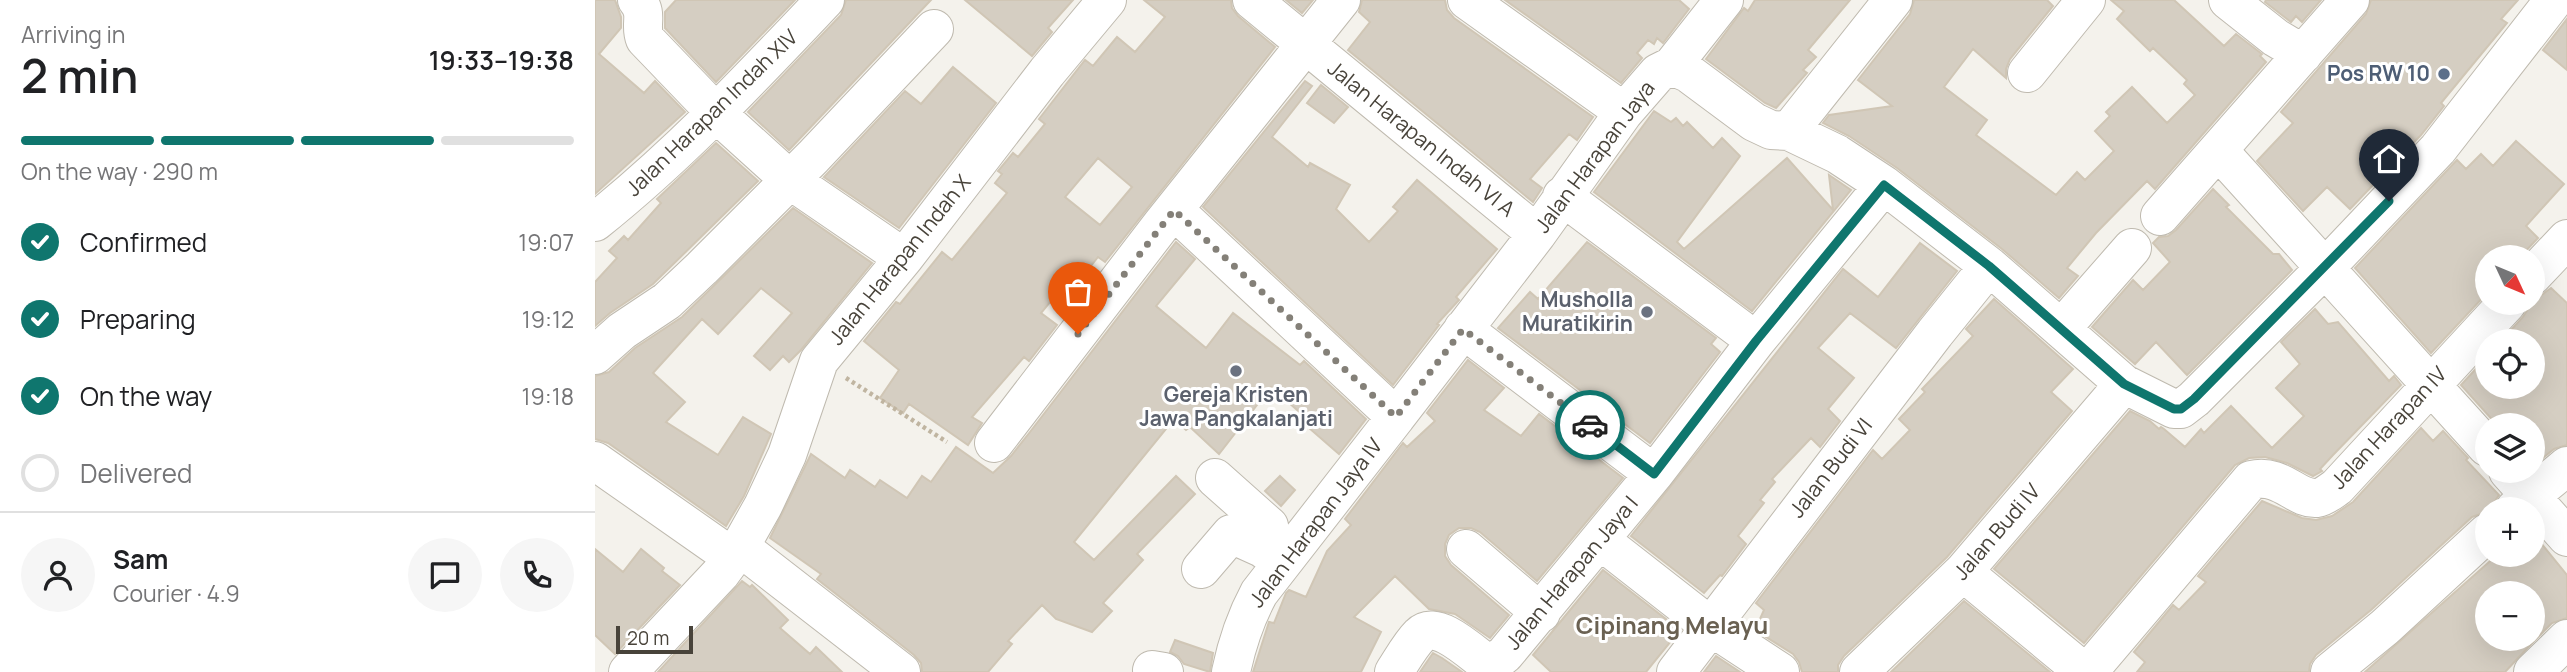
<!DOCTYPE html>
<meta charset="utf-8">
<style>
:root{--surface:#fff;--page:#f6f6f6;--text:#202124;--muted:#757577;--line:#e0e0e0;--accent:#0f766e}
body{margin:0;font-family:Manrope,sans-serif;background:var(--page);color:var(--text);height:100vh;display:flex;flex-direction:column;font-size:26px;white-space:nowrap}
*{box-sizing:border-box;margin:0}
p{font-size:23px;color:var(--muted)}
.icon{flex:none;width:38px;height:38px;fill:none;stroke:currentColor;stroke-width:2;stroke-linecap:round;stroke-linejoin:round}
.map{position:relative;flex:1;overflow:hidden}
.sheet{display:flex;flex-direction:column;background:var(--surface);width:595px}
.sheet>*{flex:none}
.needle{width:46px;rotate:134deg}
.controls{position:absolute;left:1880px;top:245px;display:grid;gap:14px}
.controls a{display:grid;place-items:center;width:70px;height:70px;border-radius:50%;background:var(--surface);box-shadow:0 7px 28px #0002;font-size:35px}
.scale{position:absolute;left:21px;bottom:18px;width:77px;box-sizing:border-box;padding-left:7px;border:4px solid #48433a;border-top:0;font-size:19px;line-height:24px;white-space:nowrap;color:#48433a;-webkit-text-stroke:5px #fff;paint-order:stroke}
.pin{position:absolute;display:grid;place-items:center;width:60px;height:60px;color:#fff;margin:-72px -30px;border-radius:50% 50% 50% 0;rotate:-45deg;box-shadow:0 0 7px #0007}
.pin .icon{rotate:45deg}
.courier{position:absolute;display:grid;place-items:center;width:70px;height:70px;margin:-35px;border:5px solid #0f766e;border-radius:50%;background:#fff;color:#222;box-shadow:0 2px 9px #0007}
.summary em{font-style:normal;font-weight:600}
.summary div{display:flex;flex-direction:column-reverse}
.summary{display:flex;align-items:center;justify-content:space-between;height:119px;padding:0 21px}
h1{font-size:46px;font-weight:600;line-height:52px}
.bar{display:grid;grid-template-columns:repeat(4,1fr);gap:10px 7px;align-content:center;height:84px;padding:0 21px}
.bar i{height:9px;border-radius:5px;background:var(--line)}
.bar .selected{background:var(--accent)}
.bar p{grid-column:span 4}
.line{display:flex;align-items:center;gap:18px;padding:0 21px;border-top:2px solid var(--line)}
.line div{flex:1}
.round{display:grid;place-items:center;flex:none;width:74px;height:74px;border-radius:37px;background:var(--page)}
ol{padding:0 21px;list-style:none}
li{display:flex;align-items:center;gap:21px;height:77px}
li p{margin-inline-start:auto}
li .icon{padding:7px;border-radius:50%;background:var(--accent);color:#fff;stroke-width:4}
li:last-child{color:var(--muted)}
li i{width:38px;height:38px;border:4px solid var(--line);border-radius:50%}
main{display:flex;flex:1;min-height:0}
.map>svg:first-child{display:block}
.building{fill:#d5cec2;stroke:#d0c6b5;stroke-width:2;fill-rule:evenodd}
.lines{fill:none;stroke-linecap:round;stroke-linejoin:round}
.minor-casing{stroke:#bfbaaf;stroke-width:40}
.path{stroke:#c0b5a1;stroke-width:4.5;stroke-dasharray:3.5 3.5;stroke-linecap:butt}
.minor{stroke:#fff;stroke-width:38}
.done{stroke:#848078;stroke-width:7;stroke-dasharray:0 12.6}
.route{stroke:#0f766e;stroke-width:9}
.service-dot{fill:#5c6f8a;stroke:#fff;stroke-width:2.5}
.worship-dot{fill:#6b7280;stroke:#fff;stroke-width:2.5}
.labels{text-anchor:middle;stroke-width:6;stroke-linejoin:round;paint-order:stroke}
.service-label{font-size:21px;font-weight:bold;fill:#4e5e75;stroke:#fff;text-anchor:end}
.street-label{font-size:21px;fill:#48433a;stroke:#fff}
.worship-label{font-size:21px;font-weight:bold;fill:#5b616d;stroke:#fff;text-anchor:end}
.quarter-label{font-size:24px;font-weight:bold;fill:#6a6152;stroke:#fff}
</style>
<main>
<section class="sheet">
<div class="summary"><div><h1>2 min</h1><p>Arriving in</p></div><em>19:33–19:38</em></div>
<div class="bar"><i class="selected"></i><i class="selected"></i><i class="selected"></i><i></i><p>On the way · 290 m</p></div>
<ol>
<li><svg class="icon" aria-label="check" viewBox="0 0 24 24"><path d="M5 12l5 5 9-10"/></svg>Confirmed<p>19:07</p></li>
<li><svg class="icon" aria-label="check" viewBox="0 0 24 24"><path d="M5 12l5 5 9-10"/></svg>Preparing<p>19:12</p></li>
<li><svg class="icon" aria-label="check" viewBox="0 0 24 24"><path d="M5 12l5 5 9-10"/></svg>On the way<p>19:18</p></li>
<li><i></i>Delivered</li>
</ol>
<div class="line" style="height:126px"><a class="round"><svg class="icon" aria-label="person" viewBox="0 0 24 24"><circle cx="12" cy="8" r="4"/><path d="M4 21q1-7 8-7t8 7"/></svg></a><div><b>Sam</b><p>Courier · 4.9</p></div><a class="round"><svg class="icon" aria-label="chat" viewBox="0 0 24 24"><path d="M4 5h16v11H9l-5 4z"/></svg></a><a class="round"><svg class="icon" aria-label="phone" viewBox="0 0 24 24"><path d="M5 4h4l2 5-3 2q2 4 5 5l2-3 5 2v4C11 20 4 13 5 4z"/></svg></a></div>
</section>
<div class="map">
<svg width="1972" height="672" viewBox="0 0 1972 672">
<rect width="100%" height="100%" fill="#f4f2ec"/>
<path class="building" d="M0,0H20L26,17V28L4,54L49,93L60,81L90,112L0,194Z
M81,0H200L121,82L70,28V12Z
M251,0H336L194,150L153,112L246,15Z
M370,0H478L453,28L457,32L437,56Z
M549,0H636L637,8L643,16L680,47L510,262L503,257L480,286L473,280L446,313L462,325L434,361L429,357L377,417L387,423L373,445L314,404L308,413L285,398L304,370L269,341L301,302L305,304L347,252L357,260L412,193L400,183L407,174L403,171L418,153L423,157L450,124L444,119L490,60L498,66L522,37L540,52L570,17ZM503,158L537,187L505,225L470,197Z
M691,0H718L707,13Z
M767,0H850L852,10L859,18L998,117L982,140L974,134L935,179L947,188L938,202L753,50L775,22L764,12Z
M910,0H1084L1094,9L1068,43L1062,38L1059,44L1053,40L1042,53L1047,58L1026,83Z
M1160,0H1255L1213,50L1221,57L1208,70L1212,73L1181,108L1170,103L1111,59L1149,8L1153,11Z
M1319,0H1452L1458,6L1415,59L1411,69V78L1378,49L1349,87L1392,120L1381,135L1461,195L1482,172L1490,180L1519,151L1500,131L1515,116L1511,112L1537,87L1572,123L1600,95L1589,84L1592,80L1558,48L1555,51L1522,19L1529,11L1516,0H1579L1629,46L1641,34L1667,54L1665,56L1671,62L1560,189L1552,181L1501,233L1472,268L1483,276L1464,298L1407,249L1302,168L1254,136L1228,123L1234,115L1297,106L1263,80L1315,14Z
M1671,0H1726L1707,22L1701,16L1696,22L1670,2Z
M1776,0H1923L1906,19L1912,23L1846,103L1849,106L1826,135L1755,209L1732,187L1708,211L1662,161L1698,123L1686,112L1771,14Z
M1972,19V70L1948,50Z
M358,67L401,103L304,228L229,177L310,91L326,104Z
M710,81L717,86L677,137L713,167L715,163L755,185L741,209L774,242L803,211L798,207L822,180L902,249L861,297L864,300L842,324L844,325L798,385L608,207Z
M726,85L753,107L739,123L712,103Z
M1059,111L1076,122L1081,118L1088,126L1092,122L1118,148L1127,138L1145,156L1082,242L1089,249L1192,158L1238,210L1234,175L1256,190L1157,311L999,192Z
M1921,141L1969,184L1931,226L1943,238L1925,257H1892V293L1836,353L1760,268L1862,160L1871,169L1886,154L1898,166Z
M121,143L163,181L58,284L15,313L0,326V282L22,258L14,251L29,236L33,240L66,203L62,199Z
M1618,189L1634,205L1631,207L1678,254H1684L1697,270L1592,375L1561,342L1540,364L1497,327L1538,280L1548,290L1575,262L1558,243L1564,237L1573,236L1581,230Z
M198,208L277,263L206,350L194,362L188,356L175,370L159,356L197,313L166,288L123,334L107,319L58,373L90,402L71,422L123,455L148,417L176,434L149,496L131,526L13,443L0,439V376L14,372L40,348L87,317Z
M581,242L600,259L561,306L611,348L638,313L705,365L709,361L771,419L744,454L706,421L710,417L676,387L624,454L595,427L591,430L579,419L479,542L499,560L581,476L600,494L542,554L548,560L508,603L517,611L497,632L461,619L447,605L413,641L417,644L393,672H327L326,663L319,655L222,579L226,574L175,538L216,454L250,478L255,470L280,487L285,480L312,498L327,476L336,482L361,447L398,473L416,456L435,432Z
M992,242L1121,338L1116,344L1125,352L1055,443L903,328L935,292L943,299Z
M1325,243L1362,271L1301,348L1255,313L1223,348L1259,378L1233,409L1245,421L1225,447L1216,438L1177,479L1180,482L1165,500L1169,503L1143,536L1151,544L1127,576L1125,575L1109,593L1036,536L1248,269L1283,297Z
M1956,288L1972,303V445L1959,449L1938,466L1937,425H1902L1866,385L1890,359L1892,387H1937V341H1906L1928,317L1937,303V297H1944Z
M1399,299L1478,369L1456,392L1477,411L1352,557L1249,656L1243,665V672H1207L1204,662L1198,654L1160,630L1169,610L1161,603L1278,450L1287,459L1315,430L1304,419L1330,392L1327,389L1378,336L1371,329Z
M1720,309L1733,324L1743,322L1794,381L1799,376L1806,385L1738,455L1725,469L1727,471L1718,476L1692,463L1670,457L1654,458L1640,465L1489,643L1399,569L1535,411L1555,421L1564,429L1566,427L1569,429L1590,447L1606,429L1609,433L1636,406L1677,448L1709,416L1681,388L1705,364L1686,342Z
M873,360L909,388L889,410L926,436L944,414L1028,478L942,581L885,532L876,528H864L854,535L850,544V556L856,565L914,615L895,638L860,614L834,609L800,576L759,617L786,632L766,672H658L674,622L679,623L691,593L694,590L711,597L732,551L756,525L750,519L808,443L812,447L840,421L832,413Z
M1826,428L1838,441L1848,431L1873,458L1871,460L1904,495L1900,501L1899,509H1892V512L1877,517L1776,610L1721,655L1715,664L1714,672H1542L1550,662L1539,652L1578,605L1584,610L1611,582L1603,576L1667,501L1707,518L1721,520L1737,516L1758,502Z
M685,476L700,490L686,506L670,491Z
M1937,532L1972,575V618L1957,623L1941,639L1937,634V593H1892V639H1941L1910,672H1770L1902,555H1937Z
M0,549L28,572L46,549L69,568L67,571L85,585L20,654L0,635Z
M1008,570L1085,630L1051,672H956L938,655Z
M147,581L155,587L157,585L193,620L185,628L215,654L221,647L247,672H63Z
M1369,601L1455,672H1296Z
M580,640L618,653L615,672L589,664L583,656L575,652Z
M838,653L847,658L867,672H825Z
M1121,656L1145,672H1109Z"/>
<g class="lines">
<defs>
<path id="minor" d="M42,0C54,15 44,24 50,39L122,114L195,180L309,258
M657,0L942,234
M872,0L1029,112
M1633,0L1681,38L1708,54
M1077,66L1093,73L1159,122L1176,130L1194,131L1242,154L1289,185L1394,266L1529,384L1579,409H1586L1599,399L1730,268L1843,149L1959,0
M1432,73L1491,0
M1194,131L1298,0
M1623,150L1892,447
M967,196L1161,341
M579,210L801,417L942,234L1029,112L1063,73L1077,66L1129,0
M1565,216L1755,0
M0,222C84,155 156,78 230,0
M1937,276L1972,239
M868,329L1059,474
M1466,329L1537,248
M0,355L27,331L72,301L107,268L218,157L339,29
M399,443L567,224L746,0
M0,461L137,557
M1913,471L1972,537
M620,478L674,526L676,536L667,548L687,562
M1920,509L1972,466
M1005,540L1115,626L1185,672
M145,547L306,672
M871,549L946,613
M606,569L636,534L667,548
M1368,572L1489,672
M557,670L569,672
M33,672L126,573L145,547L168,506L192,455L224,361L309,258L452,72L512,0
M636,672C642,643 650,619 664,593L801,417
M799,672C807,660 815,645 825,635C841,618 877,653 891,663H899L910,654L1059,474L1161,341L1289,185
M1081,672L1340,333L1394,266
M1264,672L1368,572L1529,384
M1493,672L1656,480C1688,473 1700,500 1722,498C1729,497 1736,491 1742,487L1912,303
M1735,672L1790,627L1892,533
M1938,672L1972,639"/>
</defs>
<use href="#minor" class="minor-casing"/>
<path class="path" d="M251,378L352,442"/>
<use href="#minor" class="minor"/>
</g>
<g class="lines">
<path class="done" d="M483,334L579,210L801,417L868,329L995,425"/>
<path class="route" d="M995,425L1059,474L1161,341L1289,185L1394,266L1529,384L1579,409H1586L1599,399L1794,201"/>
</g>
<circle class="service-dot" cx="1849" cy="74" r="7"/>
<g class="worship-dot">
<circle cx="1052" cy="312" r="7"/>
<circle cx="641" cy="371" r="7"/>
</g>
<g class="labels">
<g class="service-label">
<text x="1835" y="81">Pos RW 10</text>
</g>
<g class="street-label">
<text transform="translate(117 113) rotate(-44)" y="7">Jalan Harapan Indah XIV</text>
<text transform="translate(826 139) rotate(39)" y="7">Jalan Harapan Indah VI A</text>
<text transform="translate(1000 157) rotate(-53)" y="7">Jalan Harapan Jaya</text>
<text transform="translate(305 260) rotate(-51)" y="7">Jalan Harapan Indah X</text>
<text transform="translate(1794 428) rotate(-47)" y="7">Jalan Harapan IV</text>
<text transform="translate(1236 468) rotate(-52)" y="7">Jalan Budi VI</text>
<text transform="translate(721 523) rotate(-53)" y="7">Jalan Harapan Jaya IV</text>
<text transform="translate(1402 532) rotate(-49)" y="7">Jalan Budi IV</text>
<text transform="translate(977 573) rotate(-50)" y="7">Jalan Harapan Jaya I</text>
</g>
<g class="worship-label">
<text x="1038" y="307">Musholla<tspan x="1038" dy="24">Muratikirin</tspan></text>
<text x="641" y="402" text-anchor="middle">Gereja Kristen<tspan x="641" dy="24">Jawa Pangkalanjati</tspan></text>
</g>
<g class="quarter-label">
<text x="1077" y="634">Cipinang Melayu</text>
</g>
</g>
</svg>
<div class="controls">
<a><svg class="needle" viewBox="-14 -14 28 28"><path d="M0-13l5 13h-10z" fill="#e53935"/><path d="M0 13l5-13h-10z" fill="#757577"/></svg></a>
<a><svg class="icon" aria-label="locate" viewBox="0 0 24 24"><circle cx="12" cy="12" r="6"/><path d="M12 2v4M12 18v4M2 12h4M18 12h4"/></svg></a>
<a><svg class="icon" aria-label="layers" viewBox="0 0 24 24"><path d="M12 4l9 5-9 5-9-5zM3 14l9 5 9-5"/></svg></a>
<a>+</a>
<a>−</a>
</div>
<div class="scale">20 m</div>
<div class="pin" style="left:483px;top:334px;background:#ea580c"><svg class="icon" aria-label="bag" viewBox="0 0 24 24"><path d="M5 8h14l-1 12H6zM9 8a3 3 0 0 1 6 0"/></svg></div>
<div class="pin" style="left:1794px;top:201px;background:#1f2937"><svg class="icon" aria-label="home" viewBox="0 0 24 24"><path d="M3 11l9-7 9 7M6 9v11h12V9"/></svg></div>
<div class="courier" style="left:995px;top:425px"><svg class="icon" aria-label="car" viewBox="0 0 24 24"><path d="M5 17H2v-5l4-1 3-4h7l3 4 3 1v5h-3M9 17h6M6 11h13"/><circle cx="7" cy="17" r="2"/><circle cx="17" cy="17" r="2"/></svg></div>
</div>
</main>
